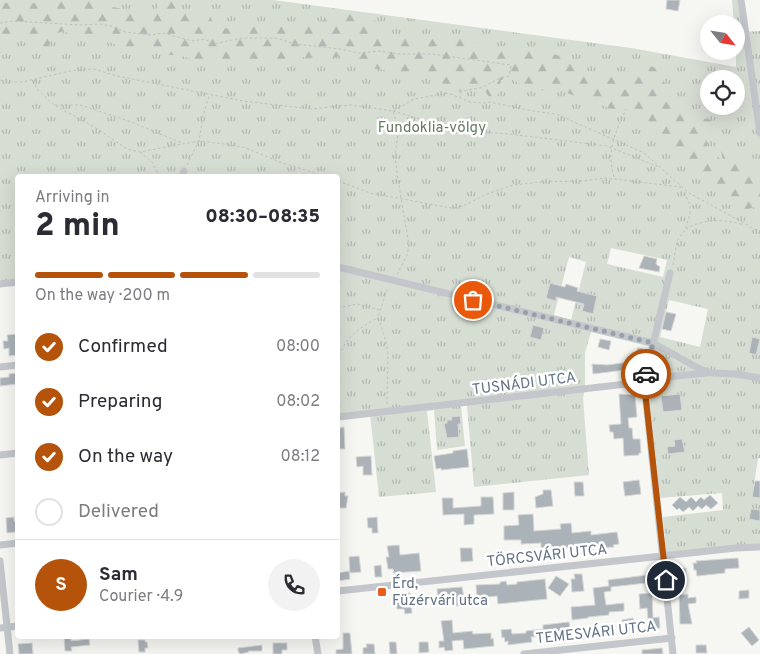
<!DOCTYPE html>
<meta charset="utf-8">
<style>
:root{--surface:#fff;--page:#f2f2f3;--text:#2b2b33;--muted:#7c7c81;--line:#e1e1e2;--accent:#b45309}
body{margin:0;font-family:Overpass,sans-serif;background:var(--page);color:var(--text);height:100vh;display:flex;flex-direction:column;font-size:19px;white-space:nowrap}
*{box-sizing:border-box;margin:0}
p{font-size:16px;color:var(--muted)}
.icon{flex:none;width:28px;height:28px;fill:none;stroke:currentColor;stroke-width:2;stroke-linecap:round;stroke-linejoin:round}
.map{position:relative;flex:1;overflow:hidden}
.sheet{position:absolute;left:15px;top:174px;width:325px;height:465px;display:flex;flex-direction:column;background:var(--surface);border-radius:5px;box-shadow:0 5px 20px #0002}
.sheet>*{flex:none}
.needle{width:32px;rotate:120deg}
.tools{position:absolute;left:700px;top:15px;display:grid;gap:10px}
.tools a{display:grid;place-items:center;width:45px;height:45px;border-radius:50%;background:var(--surface);box-shadow:0 5px 20px #0002;font-size:25px}
.pin{position:absolute;display:grid;place-items:center;width:42px;height:42px;color:#fff;margin:-21px;border:2px solid #fff;border-radius:50%;box-shadow:0 1px 5px #0007}
.courier{position:absolute;display:grid;place-items:center;width:50px;height:50px;margin:-25px;border:4px solid #b45309;border-radius:50%;background:#fff;color:#222;box-shadow:0 1px 6px #0007}
.headline em{font-style:normal;font-weight:800}
.headline div{display:flex;flex-direction:column-reverse}
.headline{display:flex;align-items:center;justify-content:space-between;height:85px;padding:0 20px}
h1{font-size:32px;font-weight:800;line-height:38px}
.bar{display:grid;grid-template-columns:repeat(4,1fr);gap:8px 5px;align-content:center;height:60px;padding:0 20px}
.bar i{height:6px;border-radius:4px;background:var(--line)}
.bar .on{background:var(--accent)}
.bar p{grid-column:span 4}
.line{display:flex;align-items:center;gap:12px;padding:0 20px;border-top:1px solid var(--line)}
.line div{flex:1}
.round{display:grid;place-items:center;flex:none;width:52px;height:52px;border-radius:26px;background:var(--page)}
ol{padding:0 20px;list-style:none}
li{display:flex;align-items:center;gap:15px;height:55px}
li p{margin-inline-start:auto}
li .icon{padding:5px;border-radius:50%;background:var(--accent);color:#fff;stroke-width:4}
li:last-child{color:var(--muted)}
li i{width:28px;height:28px;border:2px solid var(--line);border-radius:50%}
.map>svg:first-child{display:block}
.grass{fill:url(#grass-tufts);fill-rule:evenodd}
.forest{fill:url(#forest-firs)}
.building{fill:#abb2b8;stroke:#d7d7d5}
.lines{fill:none;stroke-linecap:round;stroke-linejoin:round}
.path{stroke:#bcbfc1;stroke-width:1;stroke-dasharray:2.5 2.5;stroke-linecap:butt}
.street{stroke:#c3c6ca;stroke-width:7}
.done{stroke:#96a1aa;stroke-width:5;stroke-dasharray:0 9}
.route{stroke:#b45309;stroke-width:6}
.poi-dot{fill:#ea5b1e;stroke:#fff;stroke-width:2}
.labels{text-anchor:middle;stroke-width:5;stroke-linejoin:round;paint-order:stroke}
.park-label{font-size:15px;fill:#667b63;stroke:#fff}
.street-label{font-size:15px;fill:#637384;stroke:#fff}
.poi-label{font-size:15px;fill:#637384;stroke:#fff;text-anchor:start}
</style>
<div class="map">
<svg width="760" height="654" viewBox="0 0 760 654">
<defs>
<pattern id="grass-tufts" width="24" height="20" patternUnits="userSpaceOnUse" patternTransform="scale(1.25)"><rect width="24" height="20" fill="#d6ddd3"/><path d="M3 7l-1-3M5 7V3M7 7l1-3M15 17l-1-3M17 17v-4M19 17l1-3" fill="none" stroke="#b1b8b1"/></pattern>
<pattern id="forest-firs" width="22" height="20" patternUnits="userSpaceOnUse" patternTransform="scale(1.25)"><rect width="22" height="20" fill="#d6ddd3"/><path d="M5 1l3.5 6h-7zM16 11l3.5 6h-7z" fill="#b1b8b1"/></pattern>
</defs>
<rect width="100%" height="100%" fill="#f6f6f2"/>
<path class="grass" d="M0,0H273L631,48L736,67V24H734L732,0H739L743,32L760,31V458H758L752,497L760,498V545L666,554L663,517L723,510L722,493L660,498L648,385L656,348L591,332L585,353V389L583,398L589,475L474,487L467,406H461L465,446L437,450L434,410L427,411L436,492L379,497L370,413L338,416V176H18L17,280L0,282ZM709,79H736V106H709ZM611,248L667,260L663,277L607,264ZM569,257L586,262L571,320L554,315ZM669,300L708,309L700,347L660,337Z"/>
<path class="forest" d="M53,0H114L112,7L149,13L155,11L159,4L169,5V0H173L176,6L196,16H210L216,29L322,21L344,13L380,22L383,34H399L418,41L427,38L441,41L462,38L473,41L482,49L544,51L563,57L592,78L619,77L643,62L657,69L671,95L689,114L714,121L720,113L728,109L726,122L707,137V145L724,163L719,144L734,152L760,174V212L753,207L746,211L674,154L653,131L632,116L556,89L534,91L509,78L501,80L498,96L489,97L481,85L463,86V91L455,92L444,88L439,75L397,72L346,64L345,55L327,59L300,57L291,60L234,59L211,64L178,55H165L114,44L103,39L87,41L63,31L53,35L48,48L36,53L33,37L0,42V2L23,5Z"/>
<path class="building" d="M667,0H680L678,11L666,9Z
M644,256L657,259L656,264L660,267L659,272L639,268Z
M550,283L565,287L566,284L578,288L577,291L597,296L593,314L582,311L584,304L556,297V301L546,298Z
M666,312L676,314L671,331L662,329Z
M533,325L544,328L541,340L530,337Z
M18,334V355L9,356V348L4,349L3,341H8L7,335Z
M752,337L760,339L756,355L749,353Z
M600,339L611,341L609,350L598,347Z
M638,348L643,349L639,361L640,368L593,374L592,364L607,365L629,362L632,353L636,354Z
M18,373V384L0,386V378L9,377V374Z
M619,394L635,395L637,417L628,418L629,428H632L633,439H640L641,453H639V455L624,456L623,438L614,439L613,432H610L609,425L621,424Z
M680,394L682,410L663,412L661,396Z
M460,416L461,424H458L459,437L447,438L444,424L447,423V420H452L451,417Z
M344,427L345,449H338V428Z
M682,439L685,452L668,454L667,447L675,446L674,440Z
M467,449L469,467L441,470V468L436,469L434,456L453,453V451Z
M371,456L372,475H363V466L357,467L356,457Z
M639,480L641,494L625,496L623,482Z
M755,481H760V498L752,497Z
M574,482H583L584,496H575Z
M543,490H551L553,506L536,508L535,497L543,494Z
M345,492V496H348L346,508H338V493Z
M514,492V510H503V493Z
M710,495L718,503L711,509L706,505L702,509L698,506L693,511L689,507L683,512L679,508L677,510L672,505L680,497L686,502L691,497L696,502L701,497L704,500Z
M481,497H493L494,514L474,515V524L464,525V514L443,515L442,498H453V508L481,506Z
M751,509L760,510V521L749,519Z
M533,514L534,531L561,529L560,524L571,523L572,533L591,531V535L617,532L619,544L613,545L614,547L592,548L593,550L581,551L580,547L554,549L555,554H547V550H541V543L521,544V540H504V526L519,525L518,515Z
M14,517V521H18V529H15L16,532L7,533L6,518Z
M377,517L378,533H372V528H368L367,518Z
M399,545L400,555L419,553L421,571L394,573L393,569H388L386,557H389L387,546Z
M460,548H472L473,561L461,562Z
M359,556L361,572L350,573L349,557Z
M738,558L739,568L725,569V573L697,576L696,570H694L693,563H697L696,561Z
M381,565L382,577H375L374,566Z
M686,568V578L677,579L676,569Z
M349,571L350,579L338,581V573Z
M647,573H654L655,582L611,587V591L604,592L606,605L624,603V611L609,612V615L588,617V618L572,620L571,607L595,605L593,588L609,586L608,580L647,575Z
M574,574H582L584,591L572,592L571,579H575Z
M556,576L569,584L560,596L548,588Z
M545,579L547,599L498,604L497,596L477,598L476,585L500,584V582L506,581L507,585L517,584V582Z
M462,587L464,598L468,597L469,605L455,606V598L438,600L437,589Z
M749,590V598L739,599V591Z
M403,593H410L412,613L405,614L404,609H397L396,600L403,599Z
M652,593L653,618L659,617L660,628L649,629L647,608L640,609L639,594Z
M688,594V598L696,597V603L688,604L692,624H680L679,595Z
M633,618L635,631L624,632L622,620Z
M452,620L453,633L472,631L473,634L491,633V639L493,638L494,646L464,649L463,640L452,641L453,650L445,651L444,647L439,648V641H444L441,621Z
M569,622L571,637L544,639V636L531,637L532,642L508,645V641L505,642L504,637L502,638L501,630L511,629L512,634L526,633V631L543,629V625Z
M749,627L759,640L752,646L741,633Z
M343,633H350L352,654H336V650L343,649Z
M64,636H71V641L89,639L90,645L71,647L72,651H65Z
M138,640H145V642H147L148,648H145V652H139Z
M389,642H396L397,654H390Z
M419,642H428L429,652L419,653Z
M32,643L33,654H19L18,644Z
M273,643H287V650H282V654H273Z
M366,644H374L375,654H363V648L367,647Z
M262,645V651H248L249,652L240,654L238,651V648Z
M696,645H706L707,653H696Z
M662,648L663,654H642V650Z"/>
<g class="lines">
<path class="path" d="M0,23L13,21L81,25L100,24L111,26L125,32L151,35L164,33L192,41L205,39L214,44L241,38H276L295,44L340,49L358,53L381,51L399,54H432L511,65L509,76C499,78 496,80 487,85C479,90 468,88 460,93V97
M0,80L8,82H22L70,71L94,69L117,76L243,101L311,109L350,105L393,111L414,99L448,93L470,102L484,103L490,102L533,111L556,114L633,148L644,153L689,193L760,232
M34,80L36,88L54,105L96,128L127,149L140,152L199,141L225,144L246,148L280,162L324,176
M55,105H80L129,121L182,143
M393,111L456,130L509,134L607,146L659,167
M393,112L399,128L395,154L397,174L409,245L407,255L397,275
M140,152L153,163L159,176
M187,165L199,141L203,116L209,96
M614,177C606,150 615,134 626,109
M338,181L370,193L451,208L463,206L487,194L513,185L541,182L583,181L605,178L681,187
M686,229C705,218 724,219 744,225
M673,265L677,241L685,230L690,214V205L683,190
M338,308L357,304L380,310
M338,360C343,339 359,328 377,318
M387,404L388,354L386,342L378,317L388,287"/>
<path class="street" d="M741,0L760,133
M182,176L184,171
M338,267L653,343L700,369L712,373L736,374L760,378
M670,273L644,382L673,654
M0,284L18,282
M0,367L18,365
M338,417L644,382L655,378L707,373
M0,455L18,453
M0,545L18,543
M0,561L10,654
M338,591L736,548L760,547
M0,628L18,626
M315,636L318,654
M524,654L672,638"/>
</g>
<g class="lines">
<path class="done" d="M473,300L653,343L646,374"/>
<path class="route" d="M646,374L644,382L666,580"/>
</g>
<rect class="poi-dot" x="377" y="587" width="10" height="10" rx="2.5"/>
<g class="labels">
<g class="park-label">
<text x="432" y="132">Fundoklia-völgy</text>
</g>
<g class="street-label">
<text transform="translate(524 383) rotate(-7)" y="5">TUSNÁDI UTCA</text>
<text transform="translate(547 555) rotate(-6)" y="5">TÖRCSVÁRI UTCA</text>
<text transform="translate(596 632) rotate(-6)" y="5">TEMESVÁRI UTCA</text>
</g>
<g class="poi-label">
<text x="392" y="588">Érd,<tspan x="392" dy="17">Füzérvári utca</tspan></text>
</g>
</g>
</svg>
<div class="tools">
<a><svg class="needle" viewBox="-14 -14 28 28"><path d="M0-13l5 13h-10z" fill="#e53935"/><path d="M0 13l5-13h-10z" fill="#7c7c81"/></svg></a>
<a><svg class="icon" aria-label="locate" viewBox="0 0 24 24"><circle cx="12" cy="12" r="6"/><path d="M12 2v4M12 18v4M2 12h4M18 12h4"/></svg></a>
</div>
<div class="pin" style="left:473px;top:300px;background:#ea580c"><svg class="icon" aria-label="bag" viewBox="0 0 24 24"><path d="M5 8h14l-1 12H6zM9 8a3 3 0 0 1 6 0"/></svg></div>
<div class="pin" style="left:666px;top:580px;background:#1f2937"><svg class="icon" aria-label="home" viewBox="0 0 24 24"><path d="M3 11l9-7 9 7M6 9v11h12V9"/></svg></div>
<div class="courier" style="left:646px;top:374px"><svg class="icon" aria-label="car" viewBox="0 0 24 24"><path d="M5 17H2v-5l4-1 3-4h7l3 4 3 1v5h-3M9 17h6M6 11h13"/><circle cx="7" cy="17" r="2"/><circle cx="17" cy="17" r="2"/></svg></div>
<section class="sheet">
<div class="headline"><div><h1>2 min</h1><p>Arriving in</p></div><em>08:30–08:35</em></div>
<div class="bar"><i class="on"></i><i class="on"></i><i class="on"></i><i></i><p>On the way · 200 m</p></div>
<ol>
<li><svg class="icon" aria-label="check" viewBox="0 0 24 24"><path d="M5 12l5 5 9-10"/></svg>Confirmed<p>08:00</p></li>
<li><svg class="icon" aria-label="check" viewBox="0 0 24 24"><path d="M5 12l5 5 9-10"/></svg>Preparing<p>08:02</p></li>
<li><svg class="icon" aria-label="check" viewBox="0 0 24 24"><path d="M5 12l5 5 9-10"/></svg>On the way<p>08:12</p></li>
<li><i></i>Delivered</li>
</ol>
<div class="line" style="height:90px"><b class="round" style="background:var(--accent);color:#fff">S</b><div><b>Sam</b><p>Courier · 4.9</p></div><a class="round"><svg class="icon" aria-label="phone" viewBox="0 0 24 24"><path d="M5 4h4l2 5-3 2q2 4 5 5l2-3 5 2v4C11 20 4 13 5 4z"/></svg></a></div>
</section>
</div>
